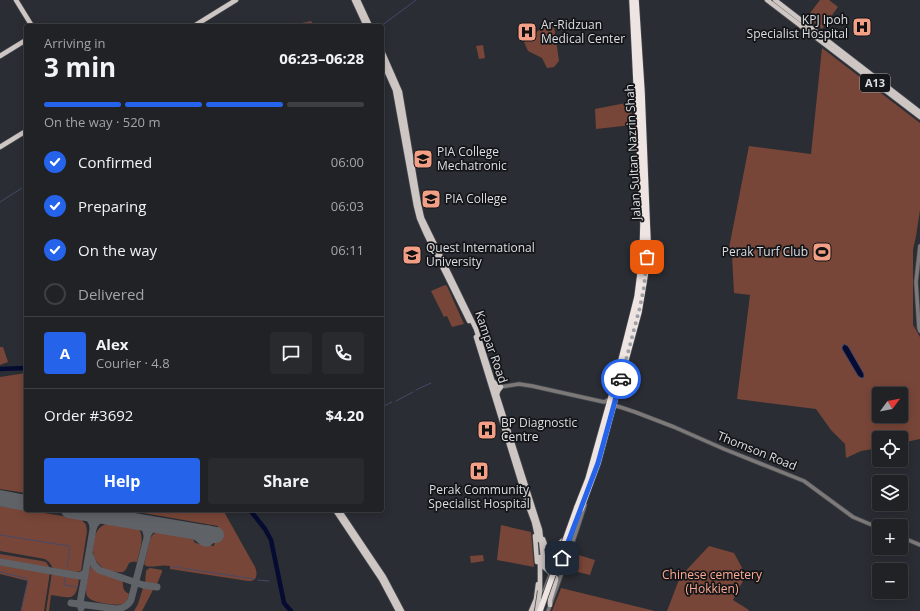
<!DOCTYPE html>
<meta charset="utf-8">
<style>
:root{--surface:#202226;--page:#282a2e;--text:#f1f3f6;--muted:#a2a4a7;--line:#3d3f43;--accent:#2563eb}
body{margin:0;font-family:"Open Sans",sans-serif;background:var(--page);color:var(--text);height:100vh;display:flex;flex-direction:column;font-size:15px;white-space:nowrap}
*{box-sizing:border-box;margin:0}
p{font-size:13px;color:var(--muted)}
.icon{flex:none;width:22px;height:22px;fill:none;stroke:currentColor;stroke-width:2;stroke-linecap:round;stroke-linejoin:round}
.map{position:relative;flex:1;overflow:hidden}
.panel{position:absolute;left:24px;top:24px;width:360px;height:488px;display:flex;flex-direction:column;background:var(--surface);border-radius:4px;box-shadow:0 2px 10px #0003,0 0 0 1px var(--line)}
.panel>*{flex:none}
.needle{width:26px;rotate:58deg}
.buttons{position:absolute;left:872px;top:387px;display:grid;gap:8px}
.buttons a{display:grid;place-items:center;width:36px;height:36px;border-radius:4px;background:var(--surface);box-shadow:0 2px 10px #0003,0 0 0 1px var(--line);font-size:20px}
.pin{position:absolute;display:grid;place-items:center;width:34px;height:34px;color:#fff;margin:-17px;border-radius:8px;box-shadow:0 2px 6px #0006}
.courier{position:absolute;display:grid;place-items:center;width:40px;height:40px;margin:-20px;border:3px solid #2563eb;border-radius:50%;background:#fff;color:#222;box-shadow:0 1px 5px #0007}
.overview em{font-style:normal;font-weight:700}
.overview div{display:flex;flex-direction:column-reverse}
.overview{display:flex;align-items:center;justify-content:space-between;height:68px;padding:0 20px}
h1{font-size:26px;font-weight:700;line-height:30px}
.bar{display:grid;grid-template-columns:repeat(4,1fr);gap:6px 4px;align-content:center;height:48px;padding:0 20px}
.bar i{height:5px;border-radius:3px;background:var(--line)}
.bar .on{background:var(--accent)}
.bar p{grid-column:span 4}
.line{display:flex;align-items:center;gap:10px;padding:0 20px;border-top:1px solid var(--line)}
.line div{flex:1}
.round{display:grid;place-items:center;flex:none;width:42px;height:42px;border-radius:4px;background:var(--page)}
ol{padding:0 20px;list-style:none}
li{display:flex;align-items:center;gap:12px;height:44px}
li p{margin-inline-start:auto}
li .icon{padding:4px;border-radius:50%;background:var(--accent);color:#fff;stroke-width:4}
li:last-child{color:var(--muted)}
li i{width:22px;height:22px;border:2px solid var(--line);border-radius:50%}
.button{display:flex;gap:8px;margin-top:auto;padding:8px 20px}
.button a{flex:1;height:46px;border-radius:4px;background:var(--accent);color:#fff;font-size:16px;font-weight:700;line-height:46px;text-align:center}
.button a+a{background:var(--page);color:var(--text)}
.map>svg:first-child{display:block}
.green{fill:#784638;fill-rule:evenodd}
.water{fill:#050b31;stroke:#464a66}
.lines{fill:none;stroke-linecap:round;stroke-linejoin:round}
.stream{stroke:#464a66;stroke-width:1}
.river{stroke:#050b31;stroke-width:4.5}
.taxiway{stroke:#5f6267;stroke-width:7}
.runway{stroke:#5f6267;stroke-width:16}
.minor-casing{stroke:#46494f;stroke-width:5}
.major-casing{stroke:#46494f;stroke-width:6}
.highway-casing{stroke:#46494f;stroke-width:7}
.minor{stroke:#7d7978;stroke-width:3.5}
.major{stroke:#cec6c3;stroke-width:4.5}
.highway{stroke:#eee4e1;stroke-width:5.5}
.major-bridge-casing{stroke:#46494f;stroke-width:6;stroke-linecap:butt}
.highway-bridge-casing{stroke:#46494f;stroke-width:7;stroke-linecap:butt}
.major-bridge{stroke:#cec6c3;stroke-width:4.5}
.highway-bridge{stroke:#eee4e1;stroke-width:5.5}
.done{stroke:#9ea0a5;stroke-width:4;stroke-dasharray:0 7.2}
.route{stroke:#2563eb;stroke-width:5}
.labels{text-anchor:middle;stroke-width:3.5;stroke-linejoin:round;paint-order:stroke}
.shield{fill:#141518;stroke:#a0a2a5;stroke-width:1}
.shield-label{font-size:11px;font-weight:bold;fill:#dcdee2}
.poi-label{font-size:12px;fill:#dcdee2;stroke:#141518;text-anchor:start}
.street-label{font-size:12px;fill:#dcdee2;stroke:#141518}
.park-label{font-size:12px;fill:#feaa92;stroke:#141518}
</style>
<div class="map">
<svg width="920" height="611" viewBox="0 0 920 611">
<rect width="100%" height="100%" fill="#2a2d33"/>
<path class="green" d="M820,0H829L838,7L822,29L807,17Z
M553,19L559,61L554,67L547,68L542,58L528,51L524,42Z
M311,21L314,26H288Z
M483,45L485,58L479,59L476,46Z
M822,48L920,123V210L916,236L913,250V325L920,337V439L901,443V438H879V448L861,451L846,458L845,444L831,430L816,409L737,399L750,295L734,293L732,255L729,248L749,146L811,154ZM879,394H901V416H879Z
M631,102L632,125L596,129L595,109Z
M445,285L447,286L464,324L452,327L447,316L444,317L431,291Z
M0,347H3L8,362L0,365Z
M26,373V493L0,489V377Z
M0,506L81,519L86,525L87,531L81,571L76,572L53,568L49,562L45,559L0,551Z
M126,510H223L255,567C258,574 257,582 248,581L170,569V566C162,564 155,568 146,566L144,564L150,540C151,536 153,534 157,532L193,539L195,543L214,546L218,526Z
M106,524L139,529C145,539 139,552 137,562C125,560 130,568 123,572C119,573 111,571 107,570C100,567 93,559 93,551C93,548 94,544 94,541C95,533 98,527 106,524Z
M501,525L531,532L534,567L497,560Z
M709,546L734,553L746,575L733,600L749,610L748,611H667L680,577Z
M572,553L595,560L590,575L566,569Z
M0,554L42,561L46,562L50,568L0,560Z
M483,555L484,561L471,563L470,556Z
M0,563L50,572L44,611H21L28,581L0,574Z
M91,565C98,575 109,577 121,578C125,584 120,589 129,594C128,598 127,602 123,604C118,606 97,603 92,600C90,599 89,598 87,596C84,589 89,572 91,565Z
M150,568L162,570V572L157,584H145L146,571L148,569Z
M52,572L77,577L79,579C76,602 71,598 51,595L49,611H46Z
M144,587L154,588L142,611H134L138,604L143,588Z
M561,588L655,611H552Z"/>
<path class="water" d="M844,344L848,346L864,374V377L863,378H861L858,376L842,349V347Z"/>
<g class="lines">
<path class="stream" d="M381,26L416,0
M0,202L22,188
M416,390L431,383
M396,401L413,392
M382,407L392,402
M0,535L69,546L70,547L67,567
M172,568L174,567H180
M182,568L254,579
M0,572L25,578L28,580L21,611
M65,577L64,585L77,587
M258,580L269,581"/>
<path class="river" d="M0,369L26,368
M250,510L265,529L271,540L284,603L291,611"/>
<path class="taxiway" d="M77,511C86,515 93,518 93,529
M133,521C141,524 147,528 147,537
M183,529H209L213,533V539L208,543H204L194,535Z
M89,553L94,565L99,570L143,585L157,587
M0,562L80,576L85,573
M71,603L117,609C124,608 128,606 131,600L148,534C151,528 157,526 163,526
M81,608L80,603L89,553L93,529L95,524L99,520L108,517"/>
<path class="runway" d="M0,498L26,503
M69,510L216,535"/>
<defs>
<path id="minor" d="M920,246L916,282L919,328L920,331
M500,387L519,384L532,386L604,402L610,399
M614,407L616,406L620,407L635,412L674,427L724,449L804,481L853,517L879,528
M901,537L920,545
M534,611L543,594L556,559
M548,611C561,576 574,540 585,505"/>
<path id="major" d="M16,0L32,26
M354,0L366,26
M358,0L370,26
M767,0L920,117
M775,0L920,112
M194,26L236,0
M382,51L400,92L419,205L422,218L476,329L540,530L544,567L556,578V580L550,600V605
M0,56L26,40
M382,61L395,90L416,206L419,218L426,234L469,321
M0,147L26,131
M476,337L528,506L534,522L538,540
M494,382L497,385L501,387L498,391L497,395
M335,510L381,579L398,611
M339,510L384,577L402,611
M535,536L537,562
M543,539L546,547L550,549L555,548L562,541
M540,557V591
M531,611L536,599L538,584"/>
<path id="highway" d="M577,507L588,479L609,404L616,380L637,297L642,258L643,224L632,0
M581,509L598,463L615,400L639,312L646,270L648,241L647,218L642,92L636,0"/>
</defs>
<use href="#minor" class="minor-casing"/>
<use href="#major" class="major-casing"/>
<use href="#highway" class="highway-casing"/>
<use href="#minor" class="minor"/>
<use href="#major" class="major"/>
<use href="#highway" class="highway"/>
<defs>
<path id="major-bridge" d="M537,611L540,591"/>
<path id="highway-bridge" d="M540,611L577,507"/>
</defs>
<use href="#major-bridge" class="major-bridge-casing"/>
<use href="#highway-bridge" class="highway-bridge-casing"/>
<use href="#major-bridge" class="major-bridge"/>
<use href="#highway-bridge" class="highway-bridge"/>
</g>
<g class="lines">
<path class="done" d="M621,379L640,307L644,287L647,257"/>
<path class="route" d="M562,558L598,463L621,379"/>
</g>
<defs>
<symbol id="hospital-square" viewBox="-11 -11 22 22"><rect x="-9" y="-9" width="18" height="18" rx="4" fill="#f39f86" stroke="#141518"/><path d="M-5-5h3v3.5h4V-5h3V5h-3V1.5h-4V5h-3Z" fill="#111"/></symbol>
<symbol id="university-square" viewBox="-11 -11 22 22"><rect x="-9" y="-9" width="18" height="18" rx="4" fill="#f39f86" stroke="#141518"/><path d="M0-5L7-2L0 1L-7-2ZM-4 1L0 2.5L4 1V4Q0 6-4 4Z" fill="#111"/></symbol>
<symbol id="stadium-square" viewBox="-11 -11 22 22"><rect x="-9" y="-9" width="18" height="18" rx="4" fill="#f39f86" stroke="#141518"/><path d="M0-5a6.5 5 0 1 0 0 10a6.5 5 0 1 0 0-10ZM-3.5-1.8h7v3.6h-7Z" fill="#111"/></symbol>
</defs>
<g fill-rule="evenodd">
<use href="#hospital-square" x="851" y="16" width="22" height="22"/>
<use href="#hospital-square" x="516" y="21" width="22" height="22"/>
<use href="#university-square" x="412" y="148" width="22" height="22"/>
<use href="#university-square" x="420" y="188" width="22" height="22"/>
<use href="#stadium-square" x="811" y="241" width="22" height="22"/>
<use href="#university-square" x="401" y="244" width="22" height="22"/>
<use href="#hospital-square" x="476" y="419" width="22" height="22"/>
<use href="#hospital-square" x="468" y="460" width="22" height="22"/>
</g>
<g class="labels">
<rect class="shield" x="860" y="74" width="30" height="18" rx="3"/>
<g class="shield-label">
<text x="875" y="87">A13</text>
</g>
<g class="poi-label">
<text x="848" y="24" text-anchor="end">KPJ Ipoh<tspan x="848" dy="14">Specialist Hospital</tspan></text>
<text x="541" y="29">Ar-Ridzuan<tspan x="541" dy="14">Medical Center</tspan></text>
<text x="437" y="156">PIA College<tspan x="437" dy="14">Mechatronic</tspan></text>
<text x="445" y="203">PIA College</text>
<text x="426" y="252">Quest International<tspan x="426" dy="14">University</tspan></text>
<text x="808" y="256" text-anchor="end">Perak Turf Club</text>
<text x="501" y="427">BP Diagnostic<tspan x="501" dy="14">Centre</tspan></text>
<text x="479" y="494" text-anchor="middle">Perak Community<tspan x="479" dy="14">Specialist Hospital</tspan></text>
</g>
<g class="street-label">
<text transform="translate(633 152) rotate(-93)" y="4">Jalan Sultan Nazrin Shah</text>
<text transform="translate(491 347) rotate(71)" y="4">Kampar Road</text>
<text transform="translate(757 451) rotate(22)" y="4">Thomson Road</text>
</g>
<g class="park-label">
<text x="712" y="579">Chinese cemetery<tspan x="712" dy="14">(Hokkien)</tspan></text>
</g>
</g>
</svg>
<div class="buttons">
<a><svg class="needle" viewBox="-14 -14 28 28"><path d="M0-13l5 13h-10z" fill="#e53935"/><path d="M0 13l5-13h-10z" fill="#a2a4a7"/></svg></a>
<a><svg class="icon" aria-label="locate" viewBox="0 0 24 24"><circle cx="12" cy="12" r="6"/><path d="M12 2v4M12 18v4M2 12h4M18 12h4"/></svg></a>
<a><svg class="icon" aria-label="layers" viewBox="0 0 24 24"><path d="M12 4l9 5-9 5-9-5zM3 14l9 5 9-5"/></svg></a>
<a>+</a>
<a>−</a>
</div>
<div class="pin" style="left:647px;top:257px;background:#ea580c"><svg class="icon" aria-label="bag" viewBox="0 0 24 24"><path d="M5 8h14l-1 12H6zM9 8a3 3 0 0 1 6 0"/></svg></div>
<div class="pin" style="left:562px;top:558px;background:#1f2937"><svg class="icon" aria-label="home" viewBox="0 0 24 24"><path d="M3 11l9-7 9 7M6 9v11h12V9"/></svg></div>
<div class="courier" style="left:621px;top:379px"><svg class="icon" aria-label="car" viewBox="0 0 24 24"><path d="M5 17H2v-5l4-1 3-4h7l3 4 3 1v5h-3M9 17h6M6 11h13"/><circle cx="7" cy="17" r="2"/><circle cx="17" cy="17" r="2"/></svg></div>
<section class="panel">
<div class="overview"><div><h1>3 min</h1><p>Arriving in</p></div><em>06:23–06:28</em></div>
<div class="bar"><i class="on"></i><i class="on"></i><i class="on"></i><i></i><p>On the way · 520 m</p></div>
<ol>
<li><svg class="icon" aria-label="check" viewBox="0 0 24 24"><path d="M5 12l5 5 9-10"/></svg>Confirmed<p>06:00</p></li>
<li><svg class="icon" aria-label="check" viewBox="0 0 24 24"><path d="M5 12l5 5 9-10"/></svg>Preparing<p>06:03</p></li>
<li><svg class="icon" aria-label="check" viewBox="0 0 24 24"><path d="M5 12l5 5 9-10"/></svg>On the way<p>06:11</p></li>
<li><i></i>Delivered</li>
</ol>
<div class="line" style="height:72px"><b class="round" style="background:var(--accent);color:#fff">A</b><div><b>Alex</b><p>Courier · 4.8</p></div><a class="round"><svg class="icon" aria-label="chat" viewBox="0 0 24 24"><path d="M4 5h16v11H9l-5 4z"/></svg></a><a class="round"><svg class="icon" aria-label="phone" viewBox="0 0 24 24"><path d="M5 4h4l2 5-3 2q2 4 5 5l2-3 5 2v4C11 20 4 13 5 4z"/></svg></a></div>
<div class="line" style="height:52px"><div>Order #3692</div><b>$4.20</b></div>
<div class="button"><a>Help</a><a>Share</a></div>
</section>
</div>
